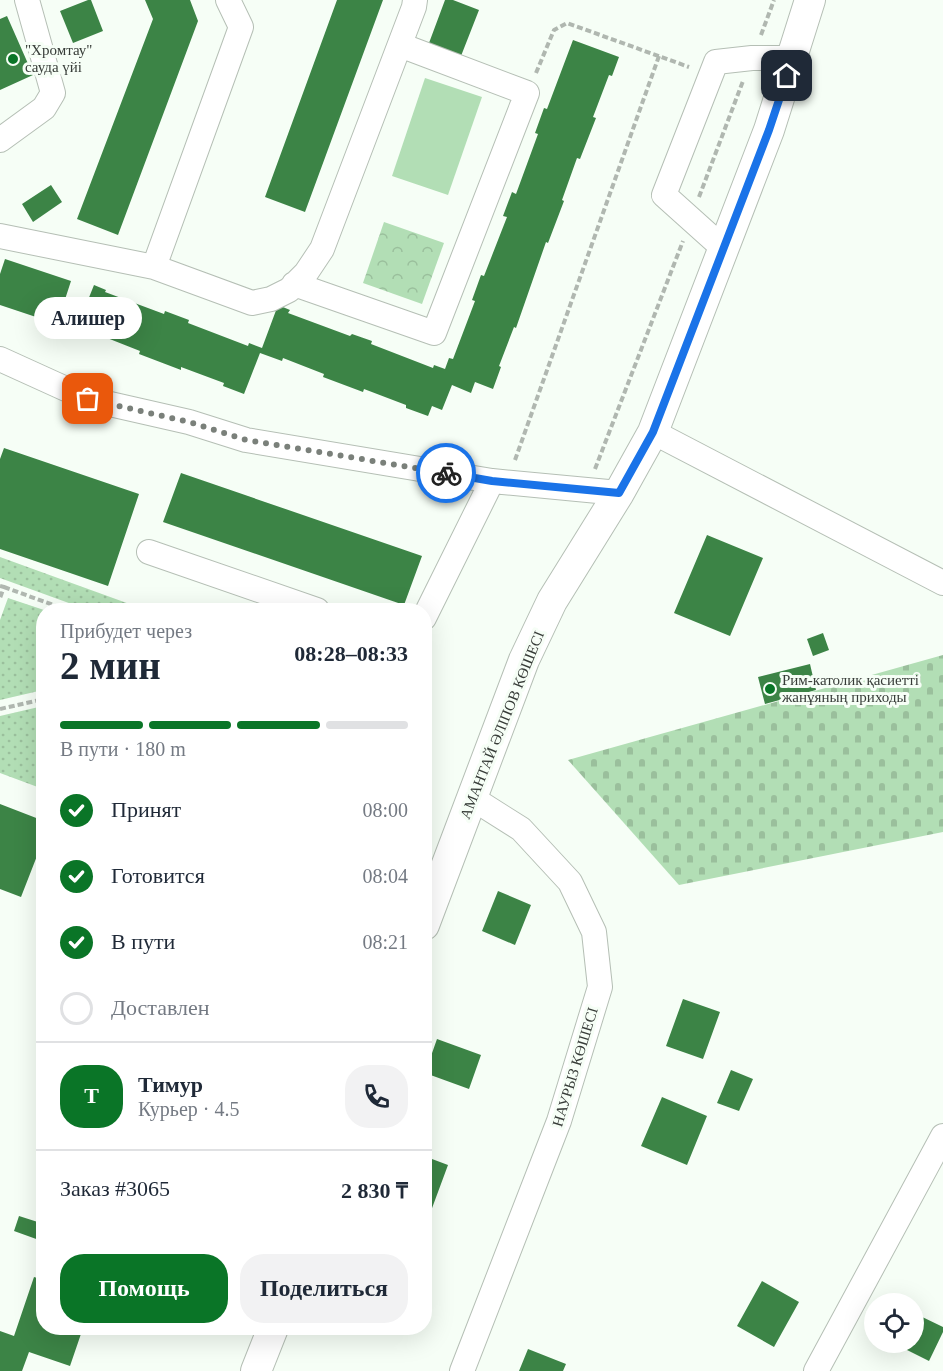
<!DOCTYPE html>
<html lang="ru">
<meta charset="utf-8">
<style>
:root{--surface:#fff;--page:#f2f2f3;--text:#1f2937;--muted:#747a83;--line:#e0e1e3;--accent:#0a7527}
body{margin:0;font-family:Georgia,serif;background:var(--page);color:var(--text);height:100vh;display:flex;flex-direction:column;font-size:22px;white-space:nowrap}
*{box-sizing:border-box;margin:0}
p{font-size:20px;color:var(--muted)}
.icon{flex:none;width:33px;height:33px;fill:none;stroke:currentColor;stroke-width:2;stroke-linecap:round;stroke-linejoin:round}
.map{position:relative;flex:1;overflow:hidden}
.side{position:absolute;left:36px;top:603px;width:396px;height:732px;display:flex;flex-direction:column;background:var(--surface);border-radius:24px;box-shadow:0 6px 24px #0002}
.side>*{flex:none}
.controls{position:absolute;left:864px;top:1293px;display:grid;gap:12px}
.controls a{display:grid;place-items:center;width:60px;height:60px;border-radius:50%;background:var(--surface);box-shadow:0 6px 24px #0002;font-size:30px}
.pin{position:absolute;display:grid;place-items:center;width:51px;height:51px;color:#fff;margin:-26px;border-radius:12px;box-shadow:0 3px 9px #0006}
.courier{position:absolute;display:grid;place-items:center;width:60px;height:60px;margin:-30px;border:4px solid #1a73e8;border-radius:50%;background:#fff;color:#222;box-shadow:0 2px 8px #0007}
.bubble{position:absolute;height:42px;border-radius:21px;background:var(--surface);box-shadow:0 6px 24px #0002;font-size:20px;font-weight:600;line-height:42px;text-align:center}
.head em{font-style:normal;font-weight:600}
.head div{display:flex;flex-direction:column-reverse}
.head{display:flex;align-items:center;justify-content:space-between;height:102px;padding:0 24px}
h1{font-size:39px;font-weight:600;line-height:45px}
.bar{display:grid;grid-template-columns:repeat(4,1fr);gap:9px 6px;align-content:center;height:72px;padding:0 24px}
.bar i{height:8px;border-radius:4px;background:var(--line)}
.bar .selected{background:var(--accent)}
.bar p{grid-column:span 4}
.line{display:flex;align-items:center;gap:15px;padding:0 24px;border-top:2px solid var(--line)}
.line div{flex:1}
.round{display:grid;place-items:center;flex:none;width:63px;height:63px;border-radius:24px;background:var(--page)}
ol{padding:0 24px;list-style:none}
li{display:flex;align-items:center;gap:18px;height:66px}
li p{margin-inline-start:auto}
li .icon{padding:6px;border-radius:50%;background:var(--accent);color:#fff;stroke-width:4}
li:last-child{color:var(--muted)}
li i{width:33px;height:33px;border:3px solid var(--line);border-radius:50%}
.button{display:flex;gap:12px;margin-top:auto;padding:12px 24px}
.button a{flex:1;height:69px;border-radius:24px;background:var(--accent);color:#fff;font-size:24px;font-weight:600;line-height:69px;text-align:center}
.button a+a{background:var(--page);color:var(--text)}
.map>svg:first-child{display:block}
.grass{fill:url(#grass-dots)}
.cemetery{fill:url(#cemetery-stones)}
.park{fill:url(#park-crowns)}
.pitch{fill:#b2deb5}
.building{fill:#3c8446}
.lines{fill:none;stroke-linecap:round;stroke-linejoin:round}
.minor-casing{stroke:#b5bfb5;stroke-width:26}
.major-casing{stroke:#b5bfb5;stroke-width:32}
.path{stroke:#b0b7b0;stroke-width:4;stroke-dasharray:6 3;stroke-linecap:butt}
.minor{stroke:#fff;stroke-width:24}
.major{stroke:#fff;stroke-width:30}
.done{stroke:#7a807a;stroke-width:6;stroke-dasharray:0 10.8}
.route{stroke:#1a73e8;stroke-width:8}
.poi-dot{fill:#0a7527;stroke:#f6fef6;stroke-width:2}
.labels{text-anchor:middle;stroke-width:6;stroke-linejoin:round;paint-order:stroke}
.poi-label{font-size:15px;fill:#373c38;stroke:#f6fef6;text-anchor:start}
.street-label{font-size:15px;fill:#373c38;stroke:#f6fef6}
</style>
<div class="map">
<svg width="943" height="1371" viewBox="0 0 943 1371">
<defs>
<pattern id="grass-dots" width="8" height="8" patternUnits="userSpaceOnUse" patternTransform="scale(1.5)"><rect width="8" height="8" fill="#b2deb5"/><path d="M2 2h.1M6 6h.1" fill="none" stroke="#9abf9c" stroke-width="1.8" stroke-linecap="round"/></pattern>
<pattern id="cemetery-stones" width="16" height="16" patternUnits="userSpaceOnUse" patternTransform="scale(1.5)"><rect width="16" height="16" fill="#b2deb5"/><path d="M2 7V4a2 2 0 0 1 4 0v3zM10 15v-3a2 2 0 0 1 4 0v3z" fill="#9abf9c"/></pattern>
<pattern id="park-crowns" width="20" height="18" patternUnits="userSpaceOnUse" patternTransform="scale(1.5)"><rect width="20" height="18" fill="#b2deb5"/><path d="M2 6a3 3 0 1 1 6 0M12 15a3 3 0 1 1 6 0" fill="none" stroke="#9abf9c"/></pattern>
</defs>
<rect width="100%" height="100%" fill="#f6fef6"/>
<path class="grass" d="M0,557L146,610H88L0,578Z
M8,598L44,610L43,690L0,700V620Z
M43,706H44L43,789L0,773V716Z"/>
<path class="cemetery" d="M943,655V832L679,885L568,760Z"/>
<path class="park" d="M384,222L444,243L422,304L363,283Z"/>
<path class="pitch" d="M425,78L482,97L448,195L392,176Z"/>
<path class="building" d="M88,0H91L103,31L73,43L60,11Z
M145,0H190L198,21L118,235L77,219L153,19Z
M337,0H383L305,212L265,197Z
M445,0H453L479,10L461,56L429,43Z
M7,16L33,75L0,90V19Z
M573,40L619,57L612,76L609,75L593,117L596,118L580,159L577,158L562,200L564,201L548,243L546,242L516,328L514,327L499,366L501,367L493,389L475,382L471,393L452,385L442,410L432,406L428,416L406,408V405L364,389L363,392L323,377L324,374L283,358L282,361L260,353L244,394L223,386L224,383L181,367V370L139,354L140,351L97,334L96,338L76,330L94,285L106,290L105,292L164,314L165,311L189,320L188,323L248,346L249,343L262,348L278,305L290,310L288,313L350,336L352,334L372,341L371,344L433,368L434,365L445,369L449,358L453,359L475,301L472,300L481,275L484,276L507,217L503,216L512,192L516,194L538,134L535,133L544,108L547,109Z
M51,185L62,202L33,222L22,204Z
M5,259L71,281L57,324L0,305V274Z
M4,448L139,494L108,586L0,549V459Z
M181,473L422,556L404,605L163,522Z
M707,535L763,558L730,636L674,613Z
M823,633L829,650L813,656L807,639Z
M810,664L816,690L765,704L758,677Z
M0,804L44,821V838L21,897L0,889Z
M498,891L531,905L515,945L482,931Z
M683,999L720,1012L703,1059L666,1046Z
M437,1039L481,1055L469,1089L425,1073Z
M731,1070L753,1079L739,1111L717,1103Z
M662,1097L707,1116L687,1165L641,1146Z
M424,1156L448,1165L428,1219L424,1217Z
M19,1216L44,1224L39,1240L14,1231Z
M34,1277L44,1280V1328H83L70,1366L29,1352L22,1371H0V1331L14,1336Z
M762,1281L799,1302L774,1347L737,1326Z
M914,1313L943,1327V1332L929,1361L891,1342H914Z
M528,1349L566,1364L563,1371H519Z"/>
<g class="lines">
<defs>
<path id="minor" d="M0,140L44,108L53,93L27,0
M0,236L154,267L252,303L271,299L289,290L306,273L322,249L414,7L415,0
M723,248L664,195L716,62L752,58H793
M154,267L241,27L228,0
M294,284L434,333L527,93L400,45
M0,359L88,399L189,422L246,440L492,481L619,493
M653,432L943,583
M149,552L317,610
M424,618L492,481
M462,1371L559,1121L600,987L594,932L570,882L521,829L472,798
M816,1371L943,1136"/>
<path id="major" d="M424,925L524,660L552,601L619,493L653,432L769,130L810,0
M256,1371L273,1328"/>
</defs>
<use href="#minor" class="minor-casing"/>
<use href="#major" class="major-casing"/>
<path class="path" d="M761,35L774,0
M536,73L554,30L567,23L689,67
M699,197L743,81
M515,460L659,56
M595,469L683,241
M0,586L4,587L0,598
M4,587L67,610
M0,709L44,699"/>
<use href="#minor" class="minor"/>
<use href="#major" class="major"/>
</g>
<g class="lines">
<path class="done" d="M88,399L189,422L246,440L446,473"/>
<path class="route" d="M446,473L492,481L619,493L653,432L769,130L787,76"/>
</g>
<g class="poi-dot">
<circle cx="13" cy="59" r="6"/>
<circle cx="770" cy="689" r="6"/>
</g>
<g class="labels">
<g class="poi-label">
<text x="25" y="55">"Хромтау"<tspan x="25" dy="17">сауда үйі</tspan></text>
<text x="782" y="685">Рим-католик қасиетті<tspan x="782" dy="17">жанұяның приходы</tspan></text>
</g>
<g class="street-label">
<text transform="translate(502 725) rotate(-68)" y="5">АМАНТАЙ ӘЛІПОВ КӨШЕСІ</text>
<text transform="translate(575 1067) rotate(-73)" y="5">НАУРЫЗ КӨШЕСІ</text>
</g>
</g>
</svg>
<div class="controls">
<a><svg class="icon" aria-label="locate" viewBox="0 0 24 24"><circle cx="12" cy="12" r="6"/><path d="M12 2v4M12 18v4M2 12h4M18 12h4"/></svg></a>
</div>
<div class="pin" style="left:88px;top:399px;background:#ea580c"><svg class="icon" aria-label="bag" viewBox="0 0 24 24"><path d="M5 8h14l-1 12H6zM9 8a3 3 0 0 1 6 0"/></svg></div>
<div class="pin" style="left:787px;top:76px;background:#1f2937"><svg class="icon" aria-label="home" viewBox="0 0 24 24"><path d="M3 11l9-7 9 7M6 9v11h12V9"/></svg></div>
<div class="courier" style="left:446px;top:473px"><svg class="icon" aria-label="bike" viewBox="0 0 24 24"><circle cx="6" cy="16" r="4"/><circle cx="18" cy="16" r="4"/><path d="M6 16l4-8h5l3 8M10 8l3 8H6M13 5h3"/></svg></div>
<div class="bubble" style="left:34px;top:297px;width:108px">Алишер</div>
<section class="side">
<div class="head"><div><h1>2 мин</h1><p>Прибудет через</p></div><em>08:28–08:33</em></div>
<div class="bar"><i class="selected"></i><i class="selected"></i><i class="selected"></i><i></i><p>В пути · 180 m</p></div>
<ol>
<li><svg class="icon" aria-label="check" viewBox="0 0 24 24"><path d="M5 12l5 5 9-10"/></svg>Принят<p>08:00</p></li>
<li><svg class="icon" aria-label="check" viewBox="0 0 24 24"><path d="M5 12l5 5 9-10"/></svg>Готовится<p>08:04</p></li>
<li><svg class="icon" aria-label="check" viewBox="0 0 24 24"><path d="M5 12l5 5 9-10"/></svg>В пути<p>08:21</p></li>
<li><i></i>Доставлен</li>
</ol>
<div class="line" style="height:108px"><b class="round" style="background:var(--accent);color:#fff">Т</b><div><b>Тимур</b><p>Курьер · 4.5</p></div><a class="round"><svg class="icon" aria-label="phone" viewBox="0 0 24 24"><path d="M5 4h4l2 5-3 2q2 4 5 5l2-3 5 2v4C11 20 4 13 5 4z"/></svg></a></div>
<div class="line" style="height:78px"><div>Заказ #3065</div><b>2 830 ₸</b></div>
<div class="button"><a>Помощь</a><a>Поделиться</a></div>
</section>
</div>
